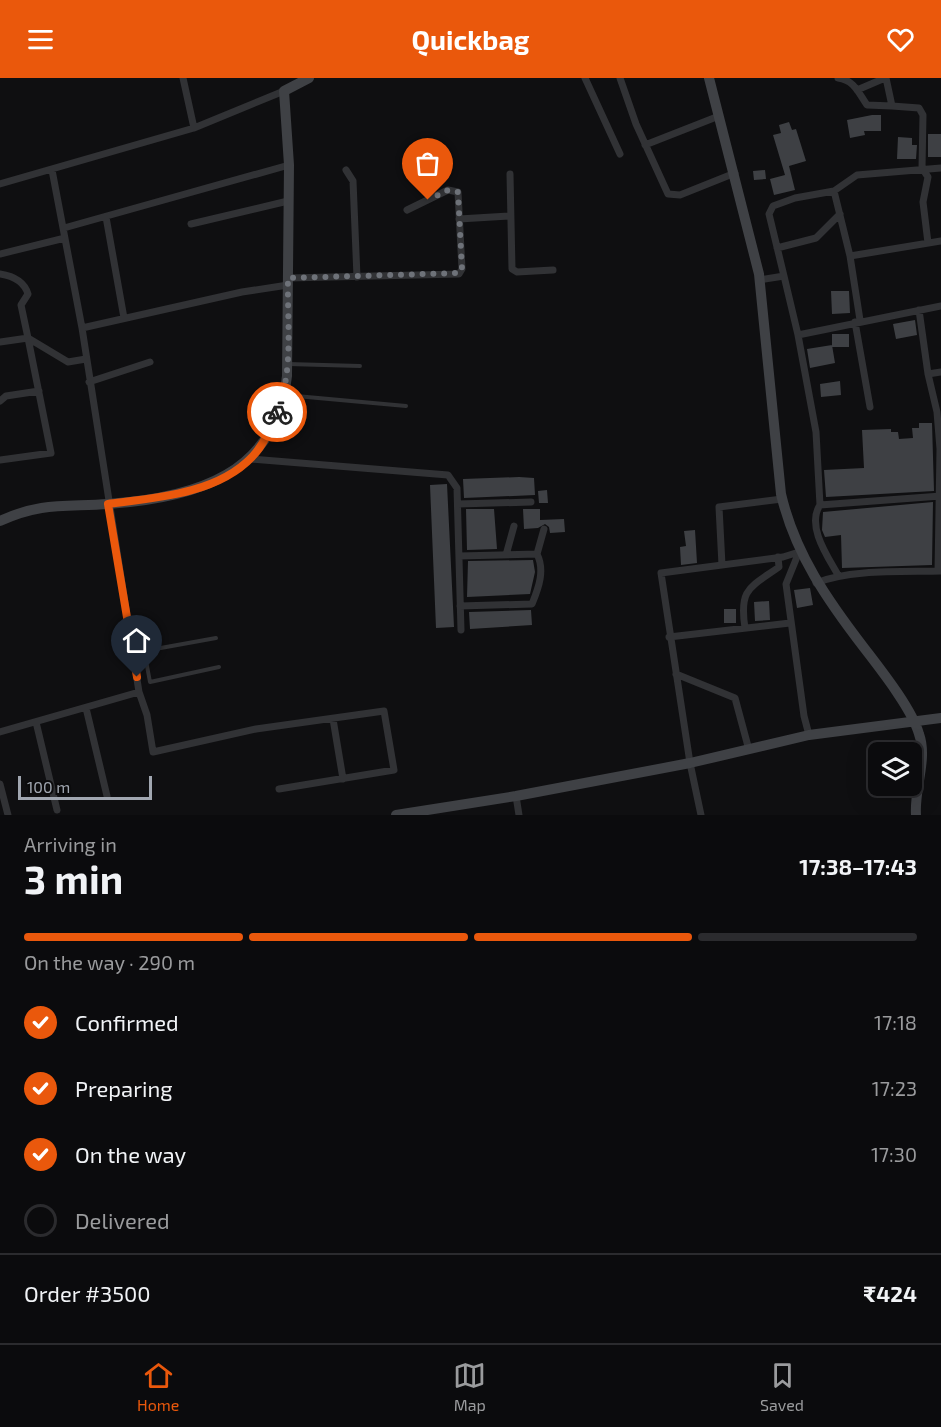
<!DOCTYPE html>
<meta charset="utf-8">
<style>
:root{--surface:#0b0b0d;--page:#19191b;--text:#f1f3f6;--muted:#9a9b9d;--line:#2b2b2e;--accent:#ea580c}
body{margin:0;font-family:"Exo 2",sans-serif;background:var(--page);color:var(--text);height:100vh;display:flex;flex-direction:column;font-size:22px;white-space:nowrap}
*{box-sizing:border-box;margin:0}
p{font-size:20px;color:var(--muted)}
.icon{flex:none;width:33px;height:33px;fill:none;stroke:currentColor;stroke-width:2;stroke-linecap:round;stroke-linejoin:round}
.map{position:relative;height:737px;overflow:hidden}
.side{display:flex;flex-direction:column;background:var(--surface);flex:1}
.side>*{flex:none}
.fabs{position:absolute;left:868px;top:664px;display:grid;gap:12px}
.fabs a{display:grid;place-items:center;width:54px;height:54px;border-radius:9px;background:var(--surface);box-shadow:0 6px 24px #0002,0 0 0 2px var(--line);font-size:30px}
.scale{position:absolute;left:18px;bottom:15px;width:134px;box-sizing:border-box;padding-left:6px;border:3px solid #a1a7b1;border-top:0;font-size:16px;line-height:21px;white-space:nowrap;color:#a1a7b1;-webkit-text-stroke:4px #0b0b0c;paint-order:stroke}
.pin{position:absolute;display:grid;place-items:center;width:51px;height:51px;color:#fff;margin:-62px -26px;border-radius:50% 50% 50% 0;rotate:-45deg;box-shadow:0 0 6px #0007}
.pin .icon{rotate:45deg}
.courier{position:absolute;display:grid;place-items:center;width:60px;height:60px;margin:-30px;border:4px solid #ea580c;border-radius:50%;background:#fff;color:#222;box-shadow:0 2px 8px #0007}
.summary em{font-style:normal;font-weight:700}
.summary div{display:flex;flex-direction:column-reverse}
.summary{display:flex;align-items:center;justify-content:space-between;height:102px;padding:0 24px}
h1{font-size:39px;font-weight:700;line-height:45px}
.bar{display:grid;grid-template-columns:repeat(4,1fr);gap:9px 6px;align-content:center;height:72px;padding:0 24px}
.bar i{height:8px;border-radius:4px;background:var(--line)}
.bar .on{background:var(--accent)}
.bar p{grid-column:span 4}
.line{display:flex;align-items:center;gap:15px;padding:0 24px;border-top:2px solid var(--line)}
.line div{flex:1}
ol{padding:0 24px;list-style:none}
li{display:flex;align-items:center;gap:18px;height:66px}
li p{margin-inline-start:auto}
li .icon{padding:6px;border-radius:50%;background:var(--accent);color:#fff;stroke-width:4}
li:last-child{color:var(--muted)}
li i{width:33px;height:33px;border:3px solid var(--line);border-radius:50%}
header{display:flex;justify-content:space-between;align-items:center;height:78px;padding:0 24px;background:var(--accent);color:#fff;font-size:27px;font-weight:700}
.dock{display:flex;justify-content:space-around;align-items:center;height:84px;border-top:2px solid var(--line);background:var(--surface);font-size:16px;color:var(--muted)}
.dock a{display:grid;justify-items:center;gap:3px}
.dock .on{color:var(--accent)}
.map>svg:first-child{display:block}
.building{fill:#3e4044}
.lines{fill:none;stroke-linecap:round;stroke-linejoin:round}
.lane{stroke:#313235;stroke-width:4}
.street{stroke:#313235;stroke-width:7}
.secondary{stroke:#3f4145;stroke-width:10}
.done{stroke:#6e7279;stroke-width:6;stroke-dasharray:0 10.8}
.route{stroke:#ea580c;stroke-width:8}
</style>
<header><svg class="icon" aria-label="menu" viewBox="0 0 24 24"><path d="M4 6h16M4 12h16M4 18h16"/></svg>Quickbag<svg class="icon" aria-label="heart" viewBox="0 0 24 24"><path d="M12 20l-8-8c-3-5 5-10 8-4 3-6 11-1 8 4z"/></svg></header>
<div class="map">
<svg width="941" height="737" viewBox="0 0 941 737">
<rect width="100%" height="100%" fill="#0f0f11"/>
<path class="building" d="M872,37H881V53H864L865,57L850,60L847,42Z
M789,44L792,52L796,51L806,83L789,88L795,112L774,117L770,101L785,97L773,57L781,55L779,47Z
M928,56H941V79H928Z
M898,59L912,60V67H917L916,81H897Z
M765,92L766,101L754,102L753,93Z
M831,213H849L850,235L832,236Z
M915,242L917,257L896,261L893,246Z
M832,256H849V269H832Z
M832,267L835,285L810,290L807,271Z
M840,303L841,317L821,319L820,306Z
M919,345H932L934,413L826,419L824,392L864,390L862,352L891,351V354H898L899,361L913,360L912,350H919Z
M519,399L534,400L535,417L464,420L463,401Z
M447,406L454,549L436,550L430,407Z
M547,412L548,425H539L538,413Z
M933,424L932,487L842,490L841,457L825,459L822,452L823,434Z
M466,431H494L497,471L467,472Z
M523,431H540V442L564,441L565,454L550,455L549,449L545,446L538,450L524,451Z
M695,452L697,485L681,487L680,469L686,468L684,453Z
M533,482L535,494L530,516L467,519L468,483Z
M810,510L813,527L797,530L794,512Z
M769,523L770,542L755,543L754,524Z
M724,531H736V545H724Z
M531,532L532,547L470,551L469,534Z"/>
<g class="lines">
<path class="lane" d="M288,286L360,288
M285,317L406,328
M144,572L150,604L219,589
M133,575L216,560"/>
<path class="street" d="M183,0L194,50
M585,0L620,76
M620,0L636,46L668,116L680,117L735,95
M838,0C854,2 858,14 867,27L892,28
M886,0L892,28L919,30L923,37L922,90L928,99L923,124L928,165
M857,12L885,0
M645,67L719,38
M52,92L82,250L139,614L147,637L153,674L256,651L384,633L394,692L279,711
M346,92L353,103L357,199
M510,96L512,191L517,194L553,192
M0,106L194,50L284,13
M834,113L850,178L860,242
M106,139L124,240
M459,141L509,138
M191,146L288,123
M64,150L289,87
M777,170L816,160L840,136
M0,176L65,160
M850,178L941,163
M0,196C13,198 24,203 28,216L21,227L28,260L68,284L86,281
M784,198L769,136L773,128L795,120L834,113L857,97L941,90
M288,200L459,196L462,191L458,114L448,112L407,132
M759,202L784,198L798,257L941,228
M919,232L928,296L937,334L940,371L938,493
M855,244L870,329
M82,250L242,214L288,207
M798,257L816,354L820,427C806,448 828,479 838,497
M0,264L28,260L51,375L0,382
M928,296L941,294
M89,304L150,284
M0,323L6,318L39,313
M250,381L448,397L457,410L461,552
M458,426L531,424
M820,427L941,418
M799,474L786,506L804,638L809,657
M506,477L514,448
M459,478L537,476
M722,487L719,429L782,421
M816,505C850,491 903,494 941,493
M460,528L532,526C539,509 545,492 537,476L544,451
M745,550C739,511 749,510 779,489L778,479
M669,559L790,545
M676,596L735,620L749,672
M86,630L107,718
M333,641L343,701
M36,644L57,732
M0,654L139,614
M0,706L8,737
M516,718L519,737
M701,737L690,685L661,495L783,479L799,474"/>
<path class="secondary" d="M709,0L759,196L781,416C795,476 828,523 865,571C881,592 912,631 919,656C928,681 914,710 916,737
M0,443C41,424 66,429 108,426C195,420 276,397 287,298L289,87L284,13L309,0
M396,737L516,718L690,685L809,657L941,640"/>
</g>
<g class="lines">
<path class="done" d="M277,334C294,293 287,244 288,200L459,195L462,191L458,114L448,112L428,122"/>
<path class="route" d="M137,599L108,426C155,420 217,416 252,379C264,367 271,350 277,334"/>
</g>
</svg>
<div class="fabs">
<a><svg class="icon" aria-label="layers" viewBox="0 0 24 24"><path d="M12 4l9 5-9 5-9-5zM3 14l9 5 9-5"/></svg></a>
</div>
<div class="scale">100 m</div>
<div class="pin" style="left:428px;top:122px;background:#ea580c"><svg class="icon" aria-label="bag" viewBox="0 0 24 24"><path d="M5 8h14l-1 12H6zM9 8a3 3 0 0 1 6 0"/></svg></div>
<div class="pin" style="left:137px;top:599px;background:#1f2937"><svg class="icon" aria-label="home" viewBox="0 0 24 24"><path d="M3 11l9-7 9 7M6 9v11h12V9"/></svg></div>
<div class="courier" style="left:277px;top:334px"><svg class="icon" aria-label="bike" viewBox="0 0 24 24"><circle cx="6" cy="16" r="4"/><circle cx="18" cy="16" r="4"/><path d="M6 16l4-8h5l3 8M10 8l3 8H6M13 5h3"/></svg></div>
</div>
<section class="side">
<div class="summary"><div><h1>3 min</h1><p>Arriving in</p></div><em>17:38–17:43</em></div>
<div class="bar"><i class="on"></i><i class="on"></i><i class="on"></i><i></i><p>On the way · 290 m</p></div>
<ol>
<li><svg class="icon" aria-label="check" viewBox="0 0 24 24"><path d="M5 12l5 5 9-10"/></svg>Confirmed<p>17:18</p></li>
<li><svg class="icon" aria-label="check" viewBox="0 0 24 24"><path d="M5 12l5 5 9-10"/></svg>Preparing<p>17:23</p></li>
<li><svg class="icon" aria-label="check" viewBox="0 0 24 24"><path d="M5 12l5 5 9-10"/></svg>On the way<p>17:30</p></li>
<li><i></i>Delivered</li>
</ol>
<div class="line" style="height:78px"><div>Order #3500</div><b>₹424</b></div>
</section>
<nav class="dock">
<a class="on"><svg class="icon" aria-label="home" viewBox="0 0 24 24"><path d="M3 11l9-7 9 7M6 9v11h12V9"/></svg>Home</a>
<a><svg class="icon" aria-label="map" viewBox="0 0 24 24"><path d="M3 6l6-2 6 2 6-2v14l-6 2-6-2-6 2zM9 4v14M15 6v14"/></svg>Map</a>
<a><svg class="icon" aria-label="saved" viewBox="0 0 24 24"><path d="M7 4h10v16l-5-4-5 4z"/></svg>Saved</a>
</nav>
